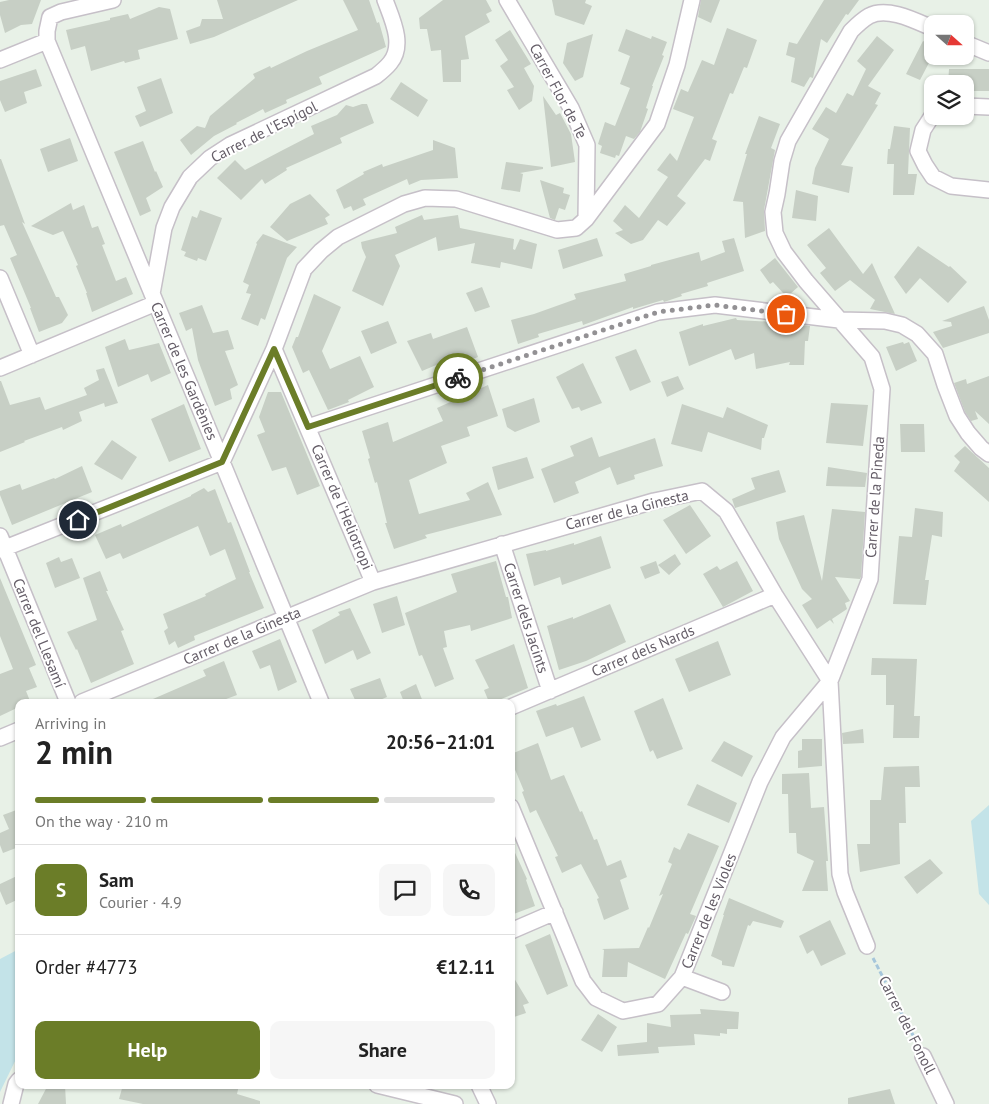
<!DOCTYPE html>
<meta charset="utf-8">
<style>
:root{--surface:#fff;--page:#f6f6f6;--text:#222;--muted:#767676;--line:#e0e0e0;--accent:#6b7d28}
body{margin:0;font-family:"PT Sans",sans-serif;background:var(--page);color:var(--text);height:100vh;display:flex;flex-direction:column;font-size:19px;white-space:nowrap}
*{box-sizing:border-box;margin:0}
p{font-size:16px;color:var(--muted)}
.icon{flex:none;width:28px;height:28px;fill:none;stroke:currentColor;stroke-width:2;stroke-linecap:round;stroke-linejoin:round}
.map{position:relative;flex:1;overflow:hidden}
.sheet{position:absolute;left:15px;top:699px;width:500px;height:390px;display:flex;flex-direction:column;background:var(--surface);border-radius:10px;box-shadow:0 1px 4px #0004}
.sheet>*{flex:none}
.needle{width:32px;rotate:111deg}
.buttons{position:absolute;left:924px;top:15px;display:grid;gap:10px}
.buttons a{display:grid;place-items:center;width:50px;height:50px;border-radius:10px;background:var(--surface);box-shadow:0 1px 4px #0004;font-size:25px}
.pin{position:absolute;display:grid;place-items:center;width:42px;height:42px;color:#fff;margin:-21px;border:2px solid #fff;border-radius:50%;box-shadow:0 1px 5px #0007}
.courier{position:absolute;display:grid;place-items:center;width:50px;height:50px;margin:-25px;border:4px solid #6b7d28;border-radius:50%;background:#fff;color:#222;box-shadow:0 1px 6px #0007}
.head em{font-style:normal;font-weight:600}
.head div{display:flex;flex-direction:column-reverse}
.head{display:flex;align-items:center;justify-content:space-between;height:85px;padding:0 20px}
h1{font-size:32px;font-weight:600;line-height:38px}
.bar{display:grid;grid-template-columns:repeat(4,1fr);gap:8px 5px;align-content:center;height:60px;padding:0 20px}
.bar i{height:6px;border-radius:4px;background:var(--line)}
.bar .active{background:var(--accent)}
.bar p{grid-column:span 4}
.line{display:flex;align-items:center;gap:12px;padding:0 20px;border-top:1px solid var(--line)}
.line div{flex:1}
.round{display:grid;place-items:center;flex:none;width:52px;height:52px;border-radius:10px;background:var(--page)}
.primary-button{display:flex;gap:10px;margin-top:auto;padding:10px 20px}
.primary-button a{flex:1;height:58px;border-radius:10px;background:var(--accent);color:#fff;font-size:20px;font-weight:600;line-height:58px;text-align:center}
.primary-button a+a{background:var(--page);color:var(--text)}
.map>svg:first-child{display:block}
.green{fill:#c3e3e8}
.building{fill:#c7cfc5}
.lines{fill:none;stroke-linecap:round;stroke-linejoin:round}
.street-casing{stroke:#c6c0c8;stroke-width:18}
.path{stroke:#a6c6db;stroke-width:3;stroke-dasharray:5 2.5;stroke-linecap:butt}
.street{stroke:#fff;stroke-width:15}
.done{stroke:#939194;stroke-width:5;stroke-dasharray:0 9}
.route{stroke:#6b7d28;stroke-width:6}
.labels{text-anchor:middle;stroke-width:4;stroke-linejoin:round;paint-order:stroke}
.street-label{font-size:15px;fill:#655e68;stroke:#fff}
</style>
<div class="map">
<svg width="989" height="1104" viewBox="0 0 989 1104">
<rect width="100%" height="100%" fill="#e8f1e7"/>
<path class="green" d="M989,805V905L979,894L971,821Z
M19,949V1053L0,1092V959Z"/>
<path class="building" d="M9,0H41L32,24L21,25L5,33L0,15V2Z
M217,0H298L214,37L190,44L186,31L200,26L202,19H223Z
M343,0H369L377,23L379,22L386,47L319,77L322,84L286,100L287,103L265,113L263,109L236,123L237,124L214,136L191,155L180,140L197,126L205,128L210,116L255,78L253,74L270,66L271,68L307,51L358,30Z
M443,0H486L492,11L486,14L490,22L465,36L469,59L461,60V82H443L441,50L431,51L427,29H420L419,18Z
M552,0H586L585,3L592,6L584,25L555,15Z
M701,0H720L711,23L698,17Z
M824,0H859L848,15L846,14L827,43L821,39L813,78L810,77L804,87L791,82L795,58L786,55L789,42L797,44Z
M159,7L170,9L178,39L138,50L140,59L125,63L124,61L91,71L85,46L71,50L66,30L110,20V18L128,14L130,19Z
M727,28L757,40L747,68L744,67L733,94L730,93L712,139L717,141L710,161L705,159L677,196L686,203L667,226L658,220L643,240L631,244L615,233L623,230L613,221L625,205L639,218L668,177L657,170L670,153L677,161L694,117L673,109L681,89L688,92L702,60L714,65Z
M626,29L651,39L652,36L667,42L662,55L664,56L652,86H653L646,108L648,109L640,132L634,139L626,136L619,156L616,155L615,158L600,153L602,146L598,144L605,122L615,126L630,88L620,84L630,56L618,51Z
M510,30L531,64L524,68L534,86L532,101L519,110L507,90L514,87L500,66L508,60L495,40Z
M593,34L583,77L575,81L563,63L567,43Z
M877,36L894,50L868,86L881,93L875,104L878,105L868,121L841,165L853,167L849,193L812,184L815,168L829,139L812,129L826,107L836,113L847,93L853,96L866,69L857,61Z
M923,41L932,46V57L920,80L906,74Z
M36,69L42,86L24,92L27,103L5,112L0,100V81Z
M949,69H989V91H965V84H948Z
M161,78L173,113L140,127L135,116L146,111L137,87Z
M401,82L428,100L418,117L390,99Z
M543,96L556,115L560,113L571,134L575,162L551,167Z
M362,104H367L374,123L340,138L342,143L286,168L287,170L265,184L262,179L241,200L217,178L235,160L245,170L281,151L314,134L311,126L337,115L346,105L353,107Z
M759,116L780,124L771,148L775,150L764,210L765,231L745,238L743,202L733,201L747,154H745Z
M894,126L910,128L908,174H917L914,195H893L894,164H887L888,149H890Z
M70,138L78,161L48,172L40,149Z
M433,140L455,148L458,178L421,180L409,185L407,179L363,199L366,205L353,211L351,206L344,209L336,190L364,174L363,172L382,164L383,167L433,150Z
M143,141L155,172L156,171L163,187L146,198L151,211L140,216L114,152Z
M0,159H1L25,224L22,222L56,297H59L68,315L62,323L39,332L30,308H31L10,258L17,255L4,225L0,226Z
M506,162L543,167V169L520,173L523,174L520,192L501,189Z
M540,180L564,188L563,193L570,195L565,210L559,208L555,220L550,218Z
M796,190L818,196L816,221L792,218Z
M310,194L330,215L325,218L328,224L287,241L270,227L290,204Z
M71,203L73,210L84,205L92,228L98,226L105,244L102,245L116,281L126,277L133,294L92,312L86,293H87L76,266L78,265L63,231L53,235L31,226Z
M200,210L222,218L206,261L198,258L197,261L184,256L186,252L181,250L192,216L197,218Z
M422,215L424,220L458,215L460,228L514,239L513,249L515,250L520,239L537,244L532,269L501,262L500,268L471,263L475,243L438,251L436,237L395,255L400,266L383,306L352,291L366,257L362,248L361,242L397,233L395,227Z
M829,228L863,274L872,263L895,314L870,309L875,300L850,280L835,291L820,273L826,268L807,245Z
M263,234L297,247L287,258L265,320L261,318L258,326L241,319L251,294L246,293L249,285L243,282L257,244L256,243Z
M597,238L603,256L563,269L558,250Z
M734,238L744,271L707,283L708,286L681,294L682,296L664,302L663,300L633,309V307L583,325L582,321L538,334L539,337L518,344L511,320L534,314L576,299L574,294L626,281L624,274L651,266V265L699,252L701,261L725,252L722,241Z
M918,246L949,267L950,266L967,282L948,303L920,278L906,294L894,277Z
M775,258L798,287L790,294H784L773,282L770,284L760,270Z
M482,287L490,307L475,312L466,293Z
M314,294L341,307L322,351L330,369L360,356L374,387L348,400L349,402L328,410L309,370L303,373L292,347L296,337H298Z
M202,305L213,333L228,330L234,349L225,351L238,385L230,389L232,399L215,406L198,360L192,328L186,331L179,313Z
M984,306L989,320V333L943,348L933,332L952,326L951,322L942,321Z
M736,318L737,320L775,322L810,326L808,341H805L804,365H789L790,362L756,369L754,353L735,360L731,349L689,366L679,332L703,324V326Z
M388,321L397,343L371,354L361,331Z
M467,327L478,357L456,366L453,358L422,371L407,341L431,333L433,339Z
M125,339L129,350L159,343L171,373L151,382L148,374L118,387L105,347Z
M903,342L904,344L909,342L917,361L896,371L886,347Z
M636,349L651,382L630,391L615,357Z
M583,363L602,403L581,411L579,407L572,409L556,377Z
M104,368L118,403L105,407L104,403L79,412L82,421L63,430L62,427L24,441L25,442L0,452V381H1L10,405L40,397L45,410L87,395L84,388L99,380L96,370Z
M678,376L684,389L667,397L661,382Z
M989,376V424L975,411L978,419L971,421L965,412L954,383L966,379L967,384Z
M488,385L498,416L467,427L470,436L441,446L447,463L409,480L419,514L470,500L466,493L488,482L502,515L425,535L427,538L394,549L385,523H387L377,482L375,483L368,459L370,458L362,431L388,422L393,442L443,421L437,408Z
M268,392H281L320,486L297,495L286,467L272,471L257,435L265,432L259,417Z
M534,398L540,422L515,432L507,427L502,409Z
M831,403L868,405L863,446L826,443Z
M184,404L201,449L169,462L151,419Z
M682,404L723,418L727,407L768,425L764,438H762L761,450L708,432L702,452L671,444Z
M900,424H924L925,452H901Z
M592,437L599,457L655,438L663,466L634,475L635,479L617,485L610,467L575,482L579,493L554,503L541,469L574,456L570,446Z
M112,440L137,457L122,480L94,464Z
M965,446L989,468V502L954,471L960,462L954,456Z
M527,457L534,478L498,490L492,467Z
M82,466L92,492L12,525L0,495V491L20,484L22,490L54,478L55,479Z
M828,467L867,473L865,487L826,486Z
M779,470L786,492L735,508L732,499L755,489L751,478Z
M204,488L208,492L215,489L228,523L231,522L250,572H249L264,608L194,636L195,640L178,648L175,641L169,645L164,631L168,628L163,614L206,596L205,594L236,579L225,549L210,556L198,526L123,559L120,553L106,559L95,535L121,524L122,527L191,496V495Z
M690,505L711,536L686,554L663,520Z
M915,508L943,512L942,537L932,535L925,580H929L926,605L893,604L899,536L912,537Z
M832,509L865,512L861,577L860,579L835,577L850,601L845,603L847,609L832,619L834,624L830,620L817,629L802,605L812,599L802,589L779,539L776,522L804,515L822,581Z
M601,536L611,568L562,585L560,577L534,586L526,554L546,550V551L574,543V545Z
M675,554L681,564L669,575L658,565Z
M59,557L61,562L72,558L80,578L55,588L46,563Z
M496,561L506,597H508L512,618L471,631L470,625L444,631L447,647L443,648L454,679L435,687L422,655L419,656L405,613L457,592L451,574Z
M656,561L660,573L645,579L640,567Z
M737,561L753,591L723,607L703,574L717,566L720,570Z
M100,571L108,591H106L124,630L121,631L134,664L91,683L77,649L76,650L67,632L97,620L83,578Z
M0,578L36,665L29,668L37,687L26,691L30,701L28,702H19V707L0,716V674L13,669L0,636Z
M397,596L405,625L382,633L373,604Z
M610,604L626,642L586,661L559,670L547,626L573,617V619Z
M350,608L371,653L357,660L353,650L325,664L312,630L340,615L338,612Z
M280,639L297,682L278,691L270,665L260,669L252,651Z
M718,641L731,675L689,692L675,659Z
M514,644L528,688L494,702H489L484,690L489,688L475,660Z
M872,658L917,659L914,716H920L919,738H893L894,705H886V675H871Z
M224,661L237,695L218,702H146L206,676L203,670Z
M380,678L387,697L375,702H356L350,689Z
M416,684L423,702H404L400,692Z
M584,696L601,740L581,748L573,727L546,737L536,711L556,704L557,706Z
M663,698L683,749L657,759L653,750L650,752L634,711Z
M863,729L864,743L843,744L842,733Z
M802,739H822V766L798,768V751L802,750Z
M724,741L753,756L742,777L711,761Z
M538,743L551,780L564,775L580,812L582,811L594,840L597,839L607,866L621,860L627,877L620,880L629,909L604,920L597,899L599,898L581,864L562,873L555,857L558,856L536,810L530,813L522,792L524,791L511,760V754Z
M919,766L920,787H905L906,823H899L900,864L860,872L857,844H870V800H881L884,767Z
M809,773L811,808L824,807L828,861H826L828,891H802L814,861L797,853L796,833H789L788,794H782V774Z
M697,784L737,803L729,823L687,805Z
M19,809V852H18L16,848L3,853L0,845V833L9,829L3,815Z
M688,833L719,846L690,914L696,916L688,934L686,933L665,979L628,962L627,977H602L604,950L602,949L639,948L648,927L649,928L663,894L659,896L672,864L668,862L674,847L680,850Z
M511,844L527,879L526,880L535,906L511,915Z
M930,859L943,873L917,894L904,877Z
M19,875V899L6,905L0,891V884Z
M729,898L784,921L781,928L753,921L750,926L748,925L734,967L722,965V961L711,956L724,915H723Z
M830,920L846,954L821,966L813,950L807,954L799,936Z
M550,934L568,986L547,995L525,945Z
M511,973L529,1003L523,1005L526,1013L511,1018Z
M700,1009L739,1012L738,1029H727V1034L720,1033V1036L694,1034L695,1045L658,1047L659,1053L618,1056L617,1045L647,1042V1023L671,1027L670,1015L701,1014Z
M598,1014L617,1027L602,1052L581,1040Z
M48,1085H65L66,1104H38Z
M123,1085H204L220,1088L221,1085H239L237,1094L260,1101V1104H143L119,1099Z
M890,1089L895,1104H848V1098Z"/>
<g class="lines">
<defs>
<path id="street" d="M113,0L61,12L50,17L47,31V41L222,462L321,702
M507,0L571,108L587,145L586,219
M965,43L989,53
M0,60L47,41
M965,106L989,107
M932,116L923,130L918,151L925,165L933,177L951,186L989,190
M0,278L32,355
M152,294L164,228L172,207L190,177L210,158L230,145L376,76C381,72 386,68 390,63C405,45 392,19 385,0
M274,349L373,582
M0,368L156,303
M308,427L658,312L715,305L839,320L885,321L902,325L917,334L935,354L945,385L957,416L968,433L981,448L989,454
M222,462L274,349L304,269L321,251L338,237L404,204L425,198L456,199L557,230L576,228L586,219L657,124L677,65L692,0
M0,536L68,702
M502,544L550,691
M0,550L222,462
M82,702L373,582L654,501L702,491L726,511L775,595L830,681L840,874L845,892L867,946
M511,707L775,595
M0,738L19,730
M511,807L583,981L596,998L623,1011L658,1004L682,977L760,782L783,737L830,681L870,579L882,389L872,357L806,281L784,252L775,233L773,212L777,194L782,161L788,141L851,31C856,26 862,20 869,16C887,6 916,21 932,28
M511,931L555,912
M682,977L722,992
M923,1056L946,1104
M377,1085L455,1104
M479,1085L488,1104
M11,1104L16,1084L19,1080"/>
</defs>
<use href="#street" class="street-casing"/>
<path class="path" d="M873,958L917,1043"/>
<use href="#street" class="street"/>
</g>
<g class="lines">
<path class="done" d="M458,378L658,312L715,305L786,314"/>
<path class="route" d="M78,520L222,462L274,349L308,427L458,378"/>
</g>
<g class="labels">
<g class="street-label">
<text transform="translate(558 91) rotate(62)" y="5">Carrer Flor de Te</text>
<text transform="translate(264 132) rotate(-27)" y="5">Carrer de l'Espígol</text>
<text transform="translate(184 371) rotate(67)" y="5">Carrer de les Gardènies</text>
<text transform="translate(875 497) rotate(-86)" y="5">Carrer de la Pineda</text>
<text transform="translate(342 507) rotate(67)" y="5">Carrer de l'Heliotropi</text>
<text transform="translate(627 510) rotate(-14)" y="5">Carrer de la Ginesta</text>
<text transform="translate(526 618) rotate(72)" y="5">Carrer dels Jacints</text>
<text transform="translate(39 633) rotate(68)" y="5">Carrer del Llesamí</text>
<text transform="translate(242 636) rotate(-23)" y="5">Carrer de la Ginesta</text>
<text transform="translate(643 651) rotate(-23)" y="5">Carrer dels Nards</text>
<text transform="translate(709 911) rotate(-68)" y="5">Carrer de les Violes</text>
<text transform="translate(907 1025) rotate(63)" y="5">Carrer del Fonoll</text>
</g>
</g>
</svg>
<div class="buttons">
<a><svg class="needle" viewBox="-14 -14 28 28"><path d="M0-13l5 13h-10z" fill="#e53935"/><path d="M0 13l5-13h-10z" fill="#767676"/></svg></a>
<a><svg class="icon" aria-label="layers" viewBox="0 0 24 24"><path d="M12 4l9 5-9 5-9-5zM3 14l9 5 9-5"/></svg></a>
</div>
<div class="pin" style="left:786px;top:314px;background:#ea580c"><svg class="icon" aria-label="bag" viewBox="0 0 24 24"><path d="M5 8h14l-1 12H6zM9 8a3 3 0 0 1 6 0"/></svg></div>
<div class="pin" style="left:78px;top:520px;background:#1f2937"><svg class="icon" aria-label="home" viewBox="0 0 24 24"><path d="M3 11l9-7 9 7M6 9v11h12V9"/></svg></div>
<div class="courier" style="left:458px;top:378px"><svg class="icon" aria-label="bike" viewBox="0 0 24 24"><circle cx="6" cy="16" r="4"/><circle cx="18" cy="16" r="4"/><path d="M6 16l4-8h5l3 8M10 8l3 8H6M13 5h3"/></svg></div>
<section class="sheet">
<div class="head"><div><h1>2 min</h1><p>Arriving in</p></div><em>20:56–21:01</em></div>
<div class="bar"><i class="active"></i><i class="active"></i><i class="active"></i><i></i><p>On the way · 210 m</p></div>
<div class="line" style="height:90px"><b class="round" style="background:var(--accent);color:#fff">S</b><div><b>Sam</b><p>Courier · 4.9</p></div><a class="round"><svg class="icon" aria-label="chat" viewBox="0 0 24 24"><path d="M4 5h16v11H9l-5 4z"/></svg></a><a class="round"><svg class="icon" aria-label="phone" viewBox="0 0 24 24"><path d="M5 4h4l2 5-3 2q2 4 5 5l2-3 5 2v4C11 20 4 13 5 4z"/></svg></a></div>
<div class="line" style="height:65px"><div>Order #4773</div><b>€12.11</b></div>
<div class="primary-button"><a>Help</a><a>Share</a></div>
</section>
</div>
